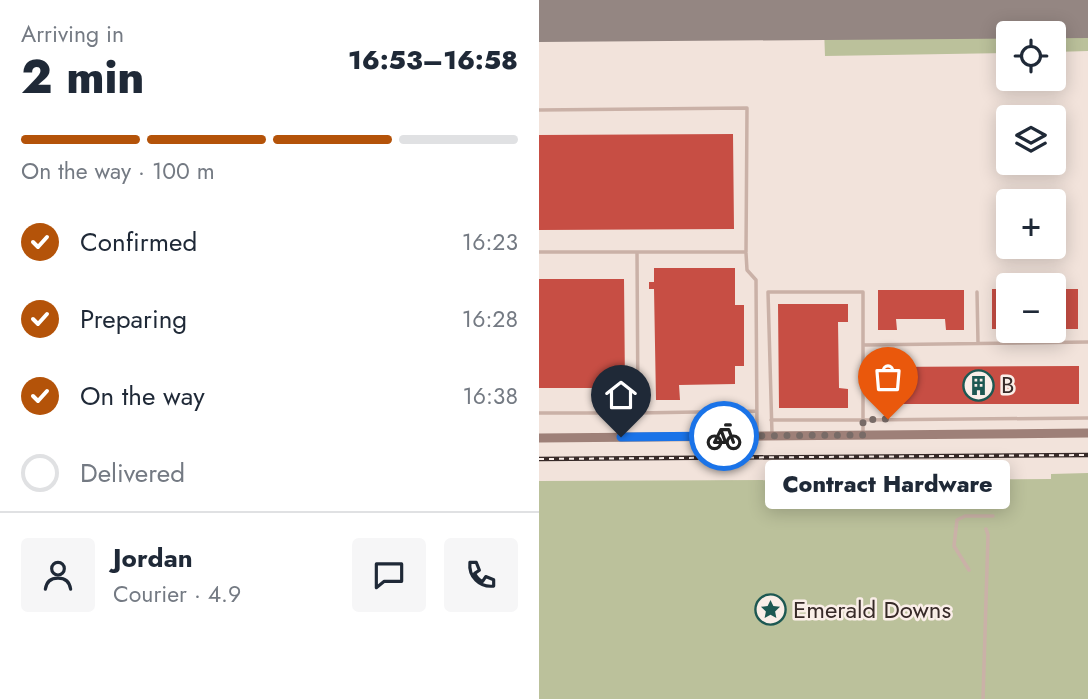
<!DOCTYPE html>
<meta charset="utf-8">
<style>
:root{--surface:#fff;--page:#f6f6f7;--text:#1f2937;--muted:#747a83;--line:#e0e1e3;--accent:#b45309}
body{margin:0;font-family:Jost,sans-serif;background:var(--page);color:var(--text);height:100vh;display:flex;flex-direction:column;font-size:26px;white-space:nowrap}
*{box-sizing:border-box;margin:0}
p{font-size:23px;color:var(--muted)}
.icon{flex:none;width:38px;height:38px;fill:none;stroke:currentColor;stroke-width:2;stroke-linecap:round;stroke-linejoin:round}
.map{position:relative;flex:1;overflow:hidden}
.sheet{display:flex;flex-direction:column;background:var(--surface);width:539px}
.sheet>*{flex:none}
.fabs{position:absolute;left:457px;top:21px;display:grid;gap:14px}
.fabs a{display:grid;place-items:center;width:70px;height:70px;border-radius:7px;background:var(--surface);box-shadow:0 4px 18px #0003;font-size:35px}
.pin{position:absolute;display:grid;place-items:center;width:60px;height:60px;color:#fff;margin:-72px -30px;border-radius:50% 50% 50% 0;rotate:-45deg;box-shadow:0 0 7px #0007}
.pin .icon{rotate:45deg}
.courier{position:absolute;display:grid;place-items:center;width:70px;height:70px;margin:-35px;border:5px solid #1a73e8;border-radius:50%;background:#fff;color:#222;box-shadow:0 2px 9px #0007}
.bubble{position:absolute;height:49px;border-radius:7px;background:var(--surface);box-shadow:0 4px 18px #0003;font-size:23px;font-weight:800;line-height:49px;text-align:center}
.overview em{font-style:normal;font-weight:800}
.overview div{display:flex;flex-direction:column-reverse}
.overview{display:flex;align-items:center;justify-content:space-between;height:119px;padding:0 21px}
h1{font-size:46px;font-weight:800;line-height:52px}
.bar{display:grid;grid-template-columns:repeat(4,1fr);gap:10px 7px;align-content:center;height:84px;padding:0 21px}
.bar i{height:9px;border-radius:5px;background:var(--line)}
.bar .current{background:var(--accent)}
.bar p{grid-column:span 4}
.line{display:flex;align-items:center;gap:18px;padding:0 21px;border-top:2px solid var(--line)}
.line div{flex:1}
.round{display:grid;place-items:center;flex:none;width:74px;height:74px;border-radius:7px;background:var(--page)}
ol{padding:0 21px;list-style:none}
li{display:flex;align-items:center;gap:21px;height:77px}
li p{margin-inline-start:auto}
li .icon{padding:7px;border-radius:50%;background:var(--accent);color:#fff;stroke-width:4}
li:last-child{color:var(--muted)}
li i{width:38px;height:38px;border:4px solid var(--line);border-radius:50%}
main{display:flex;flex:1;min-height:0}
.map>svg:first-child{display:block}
.green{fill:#bbc19b}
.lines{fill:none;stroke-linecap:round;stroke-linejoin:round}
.taxiway{stroke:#948682;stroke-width:18}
.runway{stroke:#948682;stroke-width:46}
.building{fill:#c74e44}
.lane{stroke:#cab1a7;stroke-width:3.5}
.secondary{stroke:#9e8078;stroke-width:9}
.rail-casing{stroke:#372a28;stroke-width:4.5}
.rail{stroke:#faeee8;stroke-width:2;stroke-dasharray:5;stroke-linecap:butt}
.done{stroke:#786b67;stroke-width:7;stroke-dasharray:0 12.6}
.route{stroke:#1a73e8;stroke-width:9}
.labels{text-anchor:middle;stroke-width:5;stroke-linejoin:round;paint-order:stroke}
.poi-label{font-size:24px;fill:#372a28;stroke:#faeee8;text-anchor:start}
</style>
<main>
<section class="sheet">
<div class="overview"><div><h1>2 min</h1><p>Arriving in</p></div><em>16:53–16:58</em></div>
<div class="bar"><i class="current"></i><i class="current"></i><i class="current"></i><i></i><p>On the way · 100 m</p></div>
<ol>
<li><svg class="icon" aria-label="check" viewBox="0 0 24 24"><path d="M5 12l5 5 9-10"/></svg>Confirmed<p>16:23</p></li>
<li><svg class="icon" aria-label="check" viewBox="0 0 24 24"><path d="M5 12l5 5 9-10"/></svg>Preparing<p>16:28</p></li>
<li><svg class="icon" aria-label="check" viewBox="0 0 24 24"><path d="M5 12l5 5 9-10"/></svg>On the way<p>16:38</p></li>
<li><i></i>Delivered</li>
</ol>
<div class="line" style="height:126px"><a class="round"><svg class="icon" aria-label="person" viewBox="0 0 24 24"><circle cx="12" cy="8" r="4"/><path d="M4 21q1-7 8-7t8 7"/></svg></a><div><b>Jordan</b><p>Courier · 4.9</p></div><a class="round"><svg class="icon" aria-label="chat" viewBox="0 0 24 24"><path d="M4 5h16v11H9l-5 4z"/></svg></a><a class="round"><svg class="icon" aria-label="phone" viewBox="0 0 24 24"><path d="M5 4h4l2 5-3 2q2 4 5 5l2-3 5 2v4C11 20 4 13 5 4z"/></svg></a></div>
</section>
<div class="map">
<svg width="549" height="699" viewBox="0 0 549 699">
<rect width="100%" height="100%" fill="#f2e3db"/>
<path class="green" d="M19,0H297L293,3L32,4Z
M338,0H549V1L346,3Z
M323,25L549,26V51L515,52L514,33H469V53L286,56L285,28Z
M549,473V699H0V481L512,479V474Z"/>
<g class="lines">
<path class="taxiway" d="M5,0V19
M316,0L317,16"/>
<path class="runway" d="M0,19L549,15"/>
</g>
<path class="building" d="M194,134L195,229L0,230V135Z
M115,268H196V305H205V366H196V384L140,385L141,400H117L115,289H110V282H115Z
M0,279H85L86,388H0Z
M453,289H469V329H453Z
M514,289H539V329H520V319H514Z
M339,290H425V330H407L406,319H357L358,330H339Z
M239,304H309V322H299L300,388L309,389V408H240Z
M540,366V404H339V367Z"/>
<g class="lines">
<path class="lane" d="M0,110L208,108L207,252H0
M98,252L99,413L218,411
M207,253L208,270L217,280L218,434
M438,292L439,343
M324,345V420L549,418
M0,413H99
M232,420H324V434
M233,434L229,292H324V345L549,342
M430,570L415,546L418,520L426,516H454
M444,699L449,535L447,529"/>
<path class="secondary" d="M0,438L549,433"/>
<defs>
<path id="rail" d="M0,459L549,455"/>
</defs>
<use href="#rail" class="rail-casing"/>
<use href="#rail" class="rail"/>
</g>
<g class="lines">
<path class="done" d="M185,436L324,435V420L349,419"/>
<path class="route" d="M82,437L185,436"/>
</g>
<defs>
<symbol id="building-ring" viewBox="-11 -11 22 22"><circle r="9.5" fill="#faeee8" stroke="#1d5852" stroke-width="1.5"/><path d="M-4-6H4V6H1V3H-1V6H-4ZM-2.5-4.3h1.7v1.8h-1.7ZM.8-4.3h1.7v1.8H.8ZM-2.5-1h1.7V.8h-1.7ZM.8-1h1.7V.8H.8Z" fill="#1d5852"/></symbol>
<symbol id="sight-ring" viewBox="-11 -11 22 22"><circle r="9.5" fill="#faeee8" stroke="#1d5852" stroke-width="1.5"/><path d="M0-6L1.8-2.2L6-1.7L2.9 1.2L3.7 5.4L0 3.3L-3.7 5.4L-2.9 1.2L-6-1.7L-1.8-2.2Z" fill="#1d5852"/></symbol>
</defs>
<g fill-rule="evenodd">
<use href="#building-ring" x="422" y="368" width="35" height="35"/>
<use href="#sight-ring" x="214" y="592" width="35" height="35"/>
</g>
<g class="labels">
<g class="poi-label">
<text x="462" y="393">B</text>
<text x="254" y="618">Emerald Downs</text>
</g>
</g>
</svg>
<div class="fabs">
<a><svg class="icon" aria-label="locate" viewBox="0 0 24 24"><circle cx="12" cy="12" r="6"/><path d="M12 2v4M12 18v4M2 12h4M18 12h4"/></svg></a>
<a><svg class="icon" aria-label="layers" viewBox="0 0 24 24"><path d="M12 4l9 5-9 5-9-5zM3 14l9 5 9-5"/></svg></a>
<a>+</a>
<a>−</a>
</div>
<div class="pin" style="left:349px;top:419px;background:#ea580c"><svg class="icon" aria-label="bag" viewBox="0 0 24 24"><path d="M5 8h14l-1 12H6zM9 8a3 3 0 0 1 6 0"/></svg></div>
<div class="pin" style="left:82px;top:437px;background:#1f2937"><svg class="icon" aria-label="home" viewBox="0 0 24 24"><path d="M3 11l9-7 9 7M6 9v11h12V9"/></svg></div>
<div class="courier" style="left:185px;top:436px"><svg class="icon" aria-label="bike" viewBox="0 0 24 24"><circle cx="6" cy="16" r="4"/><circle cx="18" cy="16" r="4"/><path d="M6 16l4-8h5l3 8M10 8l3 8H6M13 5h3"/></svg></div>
<div class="bubble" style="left:226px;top:460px;width:245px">Contract Hardware</div>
</div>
</main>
